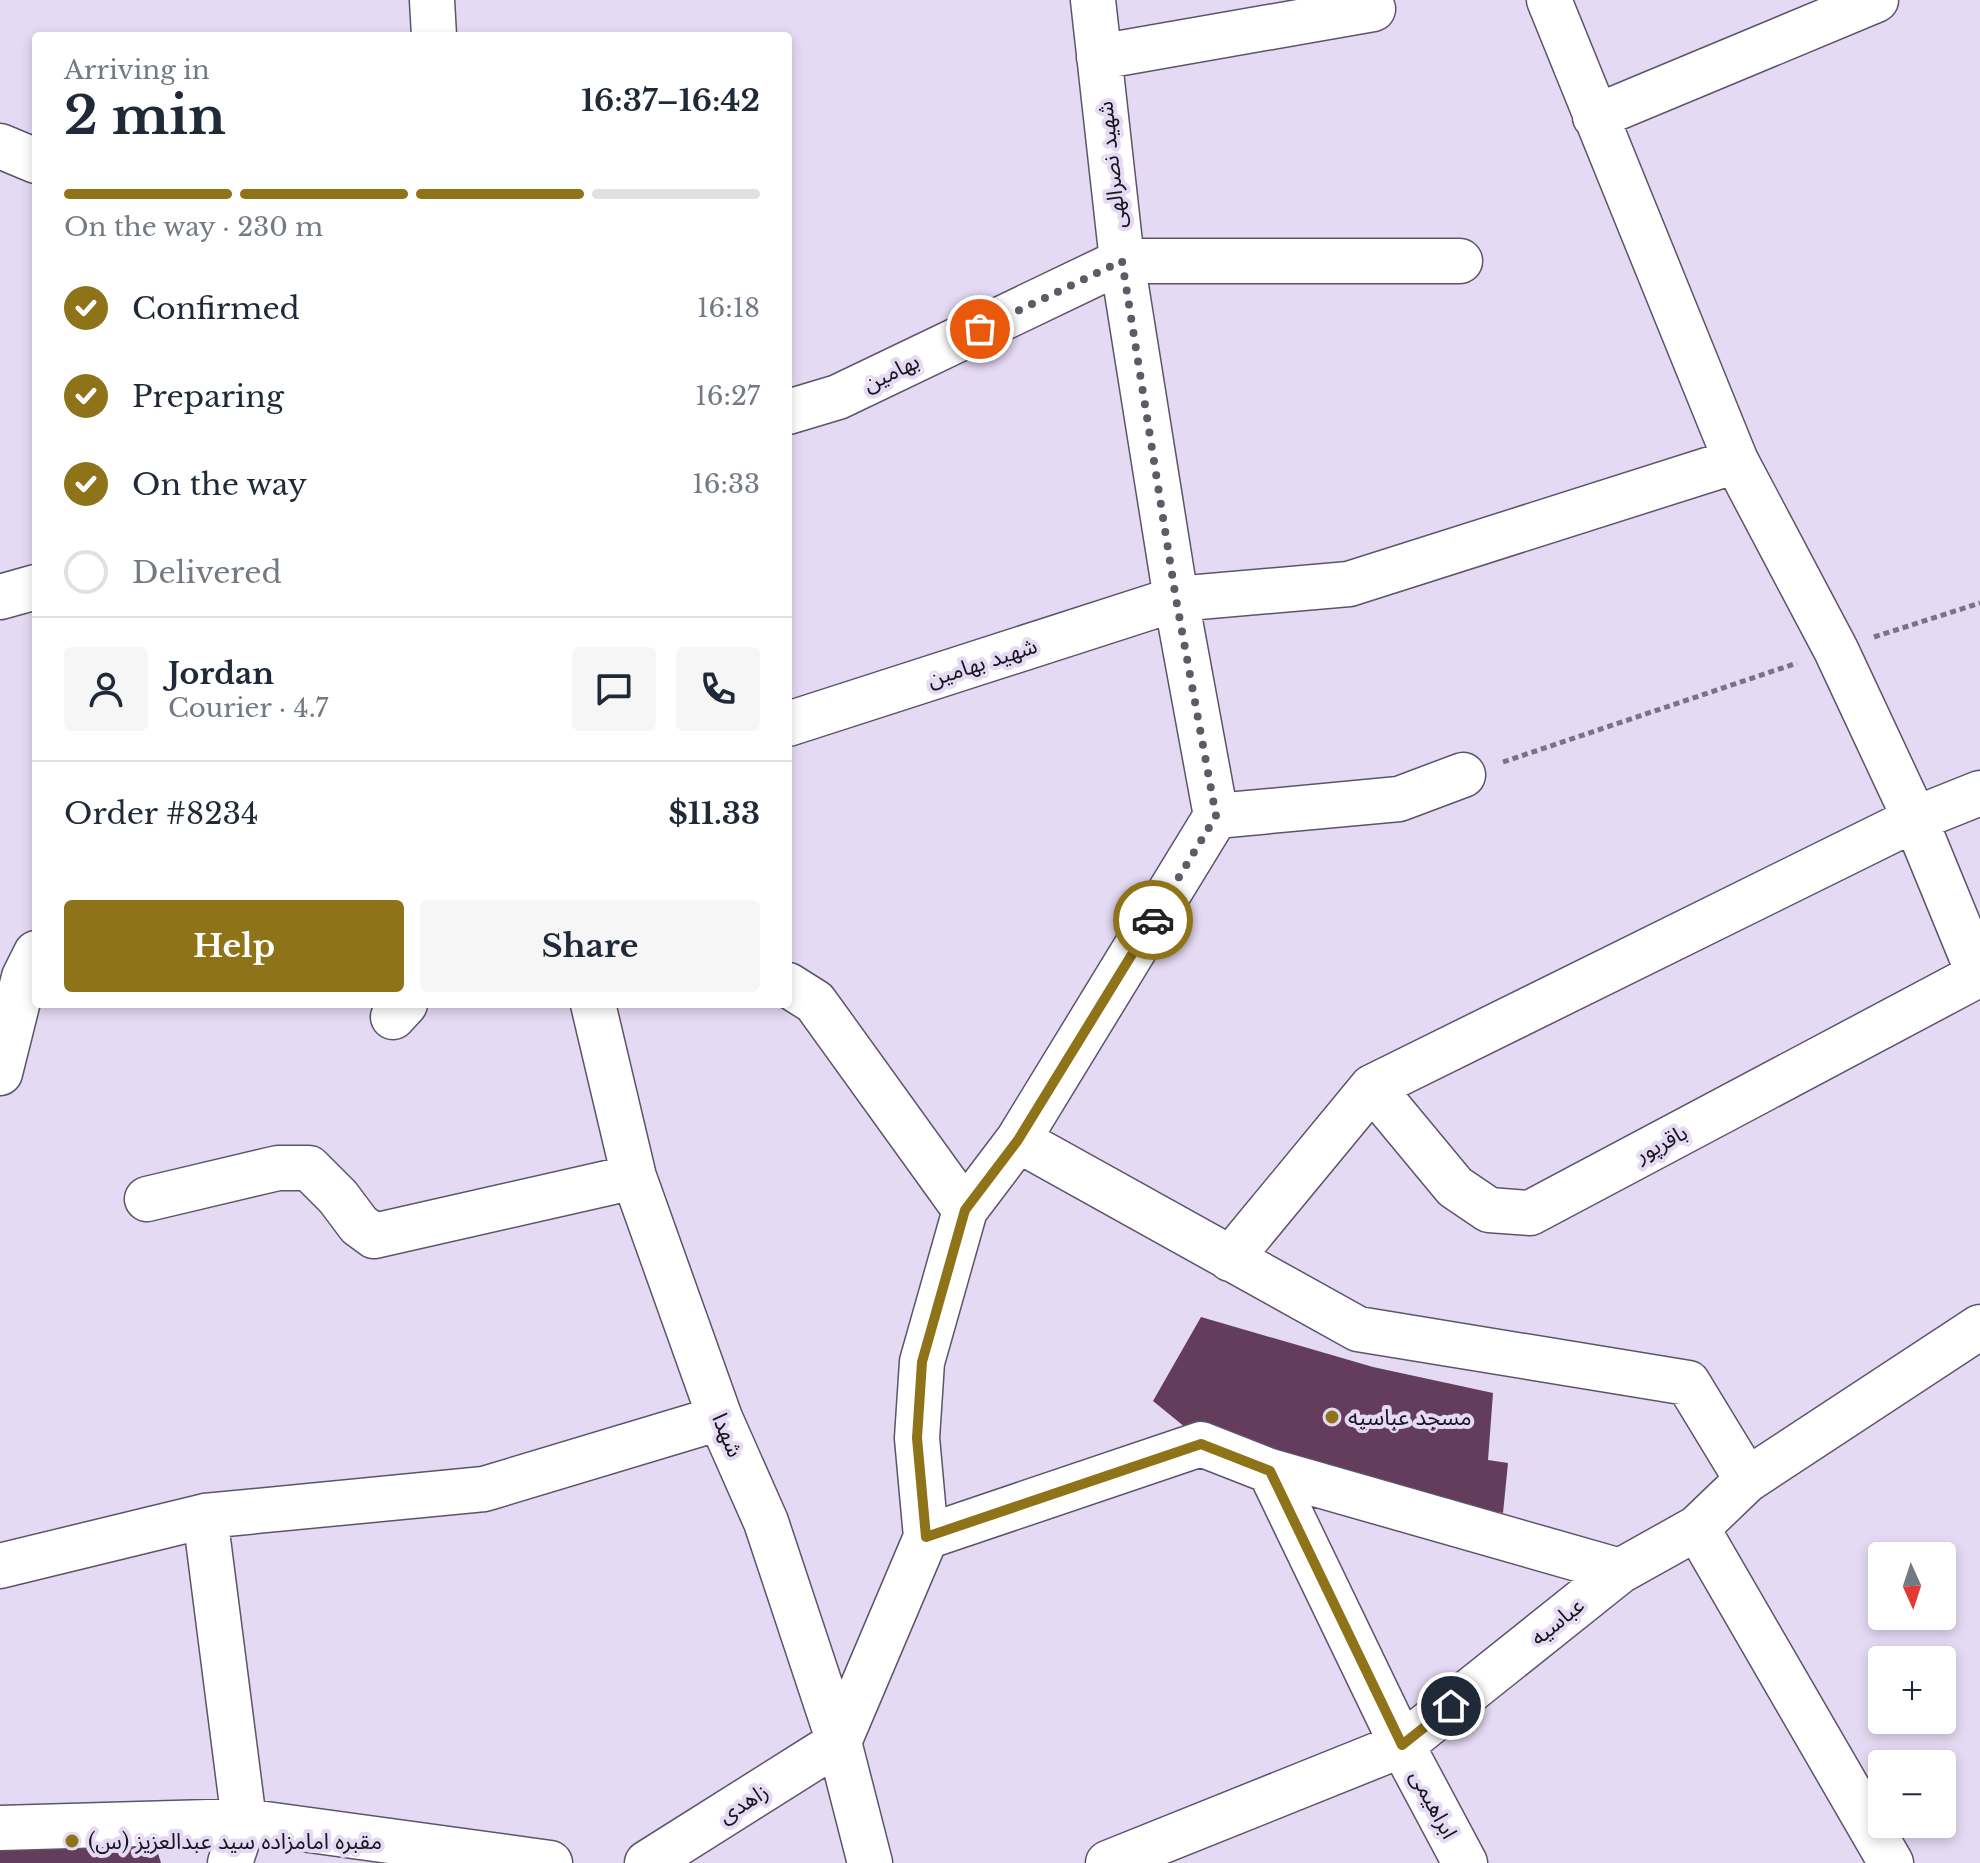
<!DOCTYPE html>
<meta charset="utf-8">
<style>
:root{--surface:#fff;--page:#f6f6f7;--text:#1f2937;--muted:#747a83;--line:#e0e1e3;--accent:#8f7318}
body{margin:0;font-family:"Libre Baskerville","Noto Sans Arabic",serif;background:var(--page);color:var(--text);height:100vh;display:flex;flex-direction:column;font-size:30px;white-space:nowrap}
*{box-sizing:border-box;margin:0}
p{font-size:26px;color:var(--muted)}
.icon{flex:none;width:44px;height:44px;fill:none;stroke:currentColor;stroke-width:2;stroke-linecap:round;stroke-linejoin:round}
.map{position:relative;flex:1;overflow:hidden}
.panel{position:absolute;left:32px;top:32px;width:760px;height:976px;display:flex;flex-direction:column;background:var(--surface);border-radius:8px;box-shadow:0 4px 12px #0003}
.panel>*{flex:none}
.needle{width:52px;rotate:177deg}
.controls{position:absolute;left:1868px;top:1542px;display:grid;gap:16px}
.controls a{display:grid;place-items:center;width:88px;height:88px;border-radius:8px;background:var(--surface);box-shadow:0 4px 12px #0003;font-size:40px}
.pin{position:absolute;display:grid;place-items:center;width:68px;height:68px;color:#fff;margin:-34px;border:4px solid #fff;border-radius:50%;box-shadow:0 2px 8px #0007}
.courier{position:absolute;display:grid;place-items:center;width:80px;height:80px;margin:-40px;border:6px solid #8f7318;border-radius:50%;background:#fff;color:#222;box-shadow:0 2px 10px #0007}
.summary em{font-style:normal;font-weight:700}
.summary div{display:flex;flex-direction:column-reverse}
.summary{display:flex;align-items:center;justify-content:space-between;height:136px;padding:0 32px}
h1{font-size:52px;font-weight:700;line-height:60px}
.bar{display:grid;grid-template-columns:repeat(4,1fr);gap:12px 8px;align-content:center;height:96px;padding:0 32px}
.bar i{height:10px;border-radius:6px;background:var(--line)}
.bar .selected{background:var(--accent)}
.bar p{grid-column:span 4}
.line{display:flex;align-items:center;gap:20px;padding:0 32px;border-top:2px solid var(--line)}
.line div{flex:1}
.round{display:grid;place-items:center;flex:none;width:84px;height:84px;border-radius:8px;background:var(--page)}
ol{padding:0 32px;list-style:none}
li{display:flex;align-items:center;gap:24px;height:88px}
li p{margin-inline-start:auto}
li .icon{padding:8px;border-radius:50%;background:var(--accent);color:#fff;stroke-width:4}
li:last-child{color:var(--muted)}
li i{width:44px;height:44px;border:4px solid var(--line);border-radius:50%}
.button{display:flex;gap:16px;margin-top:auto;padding:16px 32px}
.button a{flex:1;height:92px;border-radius:8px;background:var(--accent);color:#fff;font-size:32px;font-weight:700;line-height:92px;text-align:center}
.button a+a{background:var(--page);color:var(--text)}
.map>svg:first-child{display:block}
.building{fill:#643c5c}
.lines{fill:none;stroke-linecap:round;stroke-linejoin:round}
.minor-casing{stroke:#5d5469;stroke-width:47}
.path{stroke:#797383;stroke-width:5;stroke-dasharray:6 4;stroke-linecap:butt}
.minor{stroke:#fff;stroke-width:44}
.done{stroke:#5f5968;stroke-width:8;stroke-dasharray:0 14.4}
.route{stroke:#8f7318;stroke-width:10}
.poi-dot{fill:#8f7318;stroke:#e4daf3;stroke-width:3}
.labels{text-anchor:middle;stroke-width:8;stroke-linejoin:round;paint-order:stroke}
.street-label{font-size:22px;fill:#18141d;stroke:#e4daf3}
.poi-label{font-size:22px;fill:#18141d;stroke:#e4daf3;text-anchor:start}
</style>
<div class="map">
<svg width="1980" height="1863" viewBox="0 0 1980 1863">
<rect width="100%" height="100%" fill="#e4daf3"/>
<path class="building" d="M1201,1317L1373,1367L1493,1393L1488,1460L1508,1463L1503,1513L1333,1483L1191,1432L1153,1401Z
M126,1829L157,1850L161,1863H0V1833Z"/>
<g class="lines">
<defs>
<path id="minor" d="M432,0L434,36
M1549,0L1736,461L1836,650L1915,819L1979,975
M1099,57L1373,9
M1595,117L1876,0
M0,146L36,161
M788,412L838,397L1122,261H1460
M0,597L36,587
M788,724L1176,599L1349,584L1736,461
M1216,816L1399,799L1463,775
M788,985L815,1002L965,1210
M593,1004L634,1177L720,1418L766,1522L839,1742L870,1863
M393,1017L405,1004
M0,1073L24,977L36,953
M1372,1087L1455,1187L1489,1210L1530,1213L1980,974
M1018,1140L1358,1329L1688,1383L1747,1480
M147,1199L278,1168H309L338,1197L359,1225L374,1236L634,1177
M1230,1259L1372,1087L1915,819L1980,793
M1270,1471L1402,1745L1465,1863
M205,1516L244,1821L230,1863
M1697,1528L1891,1863
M926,1537L917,1438L922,1362L965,1210L1018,1140L1216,816L1176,599L1122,261L1093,0
M0,1566L205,1516L484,1489L720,1418
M0,1828L244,1821L550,1863
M647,1863L839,1742L926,1537L1201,1444L1270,1471L1620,1571
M1108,1863L1402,1745L1620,1571L1697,1528L1747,1480L1980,1327"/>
</defs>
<use href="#minor" class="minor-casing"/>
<path class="path" d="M1874,637L1980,603
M1503,762L1797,663"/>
<use href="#minor" class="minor"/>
</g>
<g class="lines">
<path class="done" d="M980,329L1122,261L1176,599L1216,816L1153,920"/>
<path class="route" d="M1153,920L1018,1140L965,1210L922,1362L917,1438L926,1537L1201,1444L1270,1471L1402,1745L1451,1706"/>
</g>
<g class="poi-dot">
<circle cx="1332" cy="1417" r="8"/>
<circle cx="72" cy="1841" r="8"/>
</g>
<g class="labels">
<g class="street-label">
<text transform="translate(1111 165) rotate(-96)" y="8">شهید نصرالهی</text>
<text transform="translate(891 372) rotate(-26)" y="8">بهامین</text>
<text transform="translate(982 662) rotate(-18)" y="8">شهید بهامین</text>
<text transform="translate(1661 1143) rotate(-28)" y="8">باقرپور</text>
<text transform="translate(728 1435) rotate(67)" y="8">شهدا</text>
<text transform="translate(1557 1621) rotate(-39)" y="8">عباسیه</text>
<text transform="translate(743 1803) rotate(-32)" y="8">زاهدی</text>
<text transform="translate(1434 1804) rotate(62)" y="8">ابراهیمی</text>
</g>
<g class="poi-label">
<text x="1348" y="1425">مسجد عباسیه</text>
<text x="88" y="1849">مقبره امامزاده سید عبدالعزیز (س)</text>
</g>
</g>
</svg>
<div class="controls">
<a><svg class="needle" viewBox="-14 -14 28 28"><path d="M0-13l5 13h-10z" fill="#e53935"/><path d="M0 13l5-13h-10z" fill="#747a83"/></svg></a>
<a>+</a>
<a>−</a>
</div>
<div class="pin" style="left:980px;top:329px;background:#ea580c"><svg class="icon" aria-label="bag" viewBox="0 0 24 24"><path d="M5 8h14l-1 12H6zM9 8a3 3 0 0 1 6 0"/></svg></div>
<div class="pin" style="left:1451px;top:1706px;background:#1f2937"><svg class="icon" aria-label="home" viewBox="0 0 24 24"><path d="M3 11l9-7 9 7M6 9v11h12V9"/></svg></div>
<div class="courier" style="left:1153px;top:920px"><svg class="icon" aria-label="car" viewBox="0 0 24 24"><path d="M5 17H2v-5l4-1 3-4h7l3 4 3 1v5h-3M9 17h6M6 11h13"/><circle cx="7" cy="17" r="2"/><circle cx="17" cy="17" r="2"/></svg></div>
<section class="panel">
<div class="summary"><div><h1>2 min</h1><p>Arriving in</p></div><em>16:37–16:42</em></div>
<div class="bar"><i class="selected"></i><i class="selected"></i><i class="selected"></i><i></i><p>On the way · 230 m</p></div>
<ol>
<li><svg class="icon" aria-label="check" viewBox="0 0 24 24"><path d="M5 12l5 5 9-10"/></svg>Confirmed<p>16:18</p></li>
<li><svg class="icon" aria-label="check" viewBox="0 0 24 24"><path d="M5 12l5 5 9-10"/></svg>Preparing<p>16:27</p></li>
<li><svg class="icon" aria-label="check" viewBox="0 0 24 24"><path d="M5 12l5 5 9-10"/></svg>On the way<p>16:33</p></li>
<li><i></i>Delivered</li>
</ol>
<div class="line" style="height:144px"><a class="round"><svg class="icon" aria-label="person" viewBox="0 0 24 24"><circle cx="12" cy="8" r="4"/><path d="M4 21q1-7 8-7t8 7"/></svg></a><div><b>Jordan</b><p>Courier · 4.7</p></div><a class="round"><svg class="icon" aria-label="chat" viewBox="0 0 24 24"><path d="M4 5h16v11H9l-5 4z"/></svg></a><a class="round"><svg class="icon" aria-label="phone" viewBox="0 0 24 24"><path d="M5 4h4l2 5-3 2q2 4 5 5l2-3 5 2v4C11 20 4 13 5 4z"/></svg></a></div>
<div class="line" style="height:104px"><div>Order #8234</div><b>$11.33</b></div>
<div class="button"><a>Help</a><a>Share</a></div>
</section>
</div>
